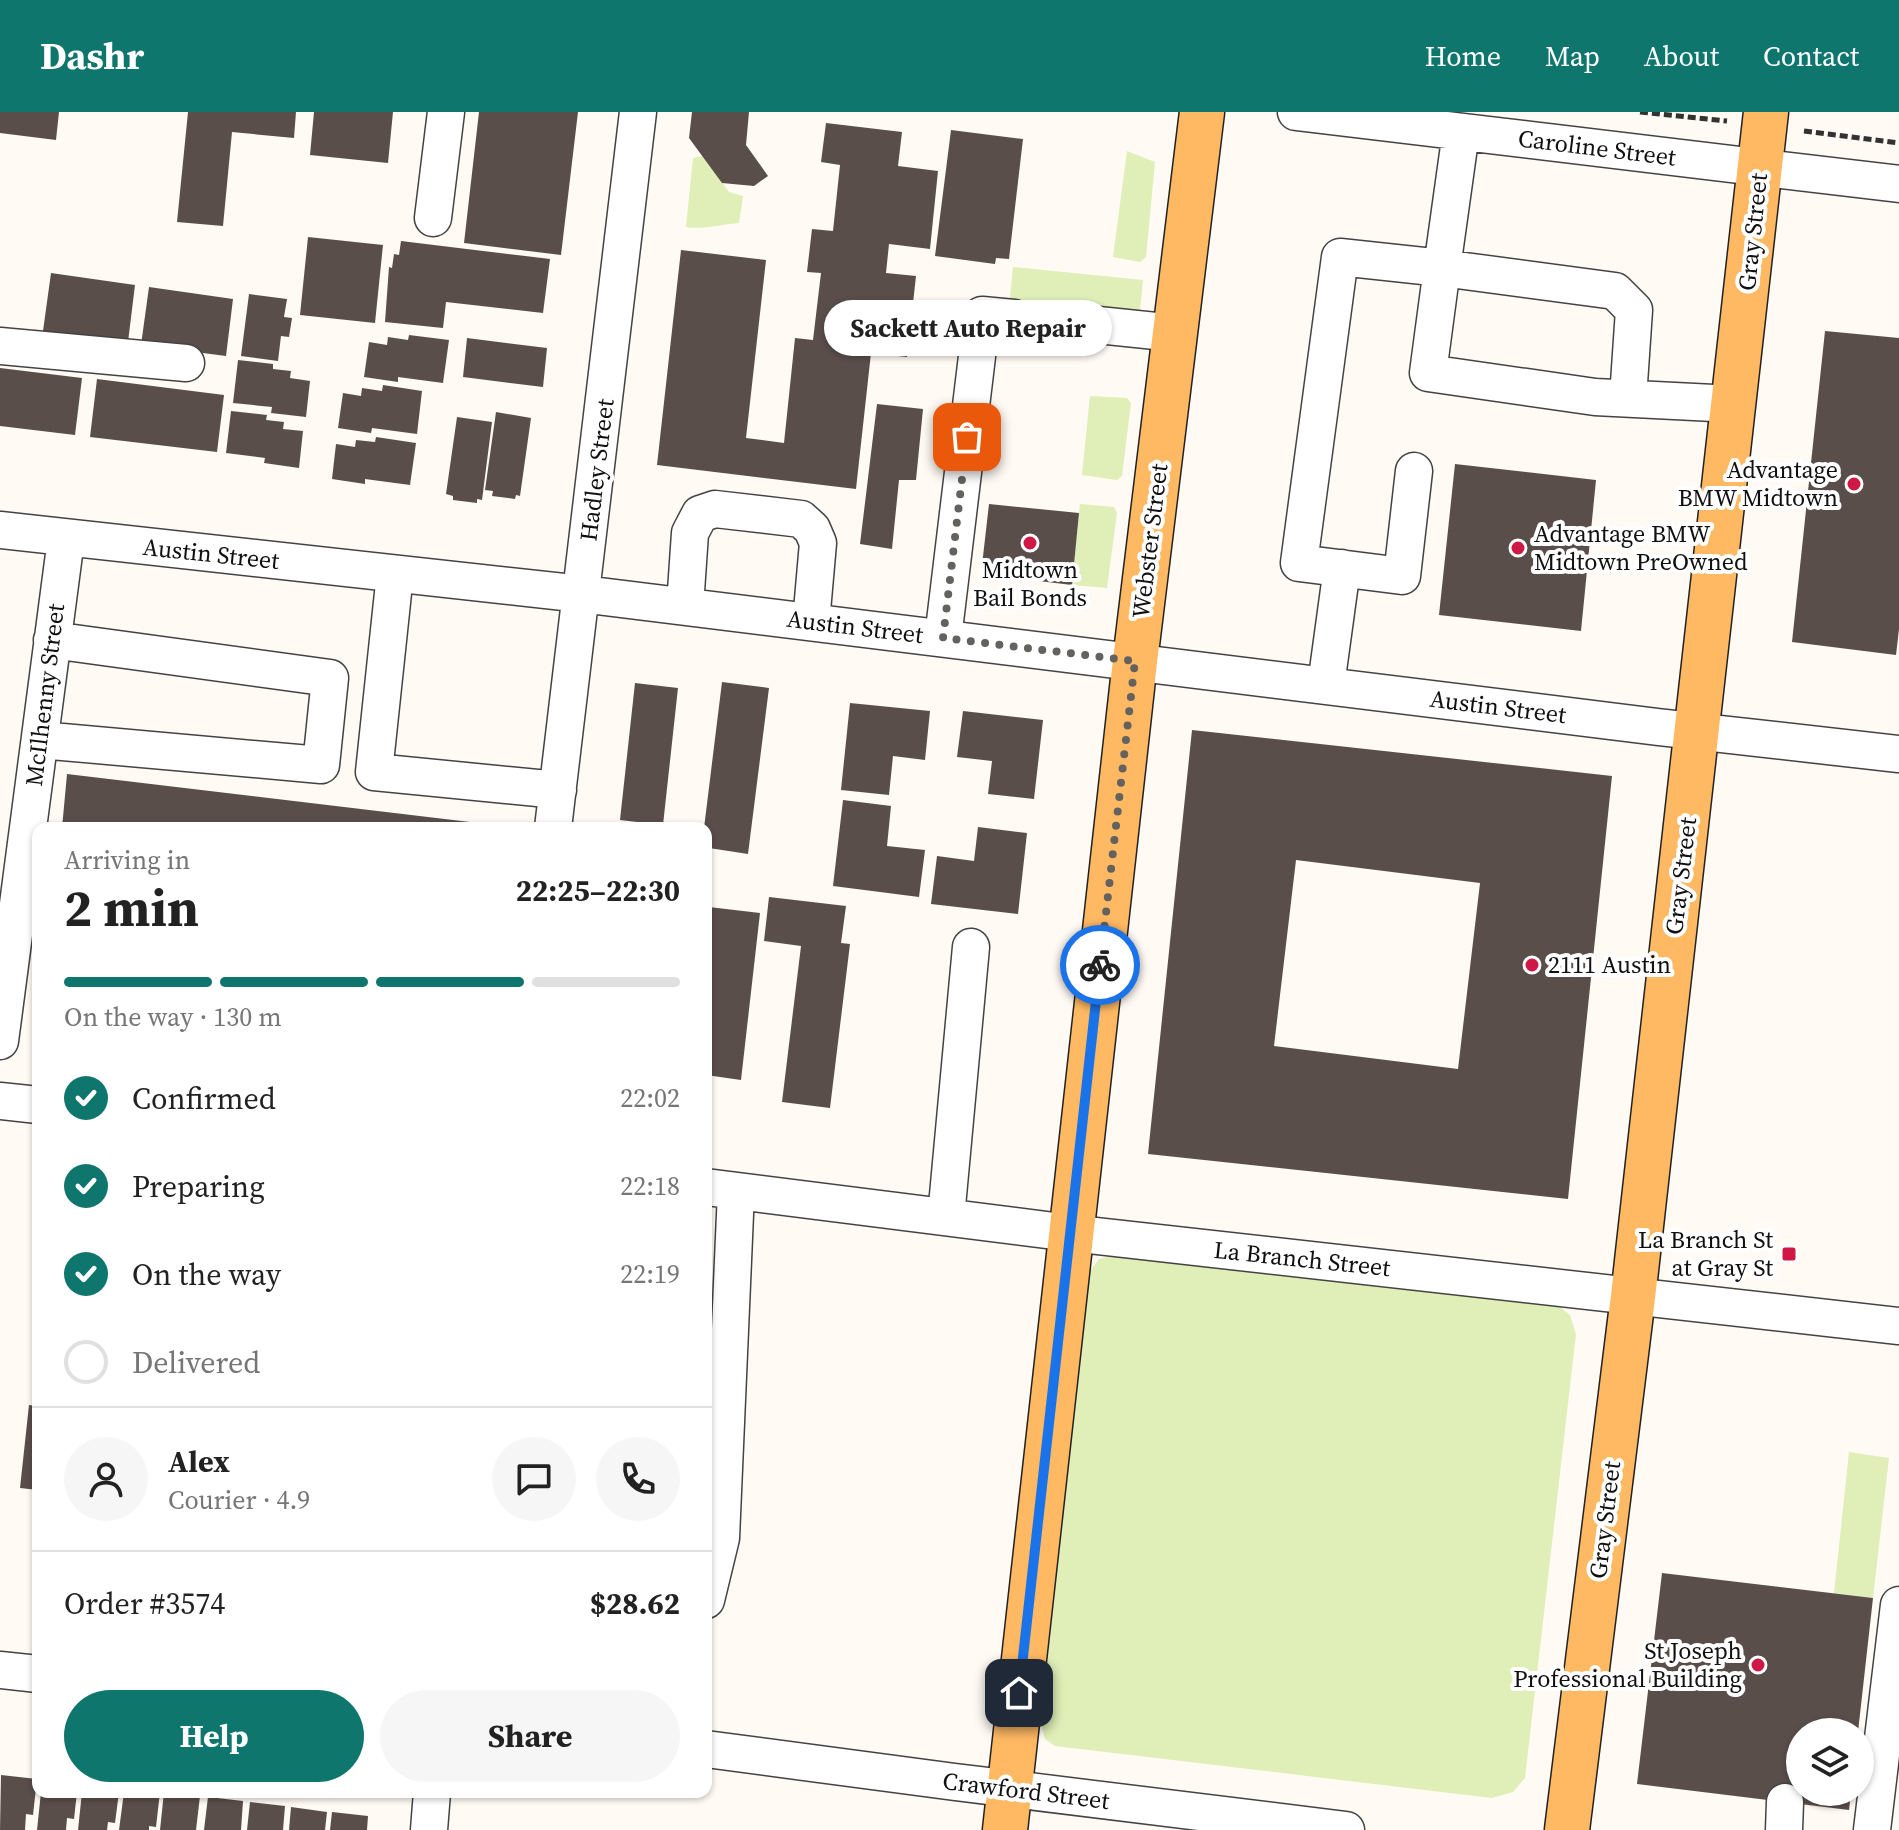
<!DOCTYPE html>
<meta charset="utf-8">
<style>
:root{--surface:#fff;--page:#f6f6f6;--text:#222;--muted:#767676;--line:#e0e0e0;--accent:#0f766e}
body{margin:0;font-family:"Source Serif 4",serif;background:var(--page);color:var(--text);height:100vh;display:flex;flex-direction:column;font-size:30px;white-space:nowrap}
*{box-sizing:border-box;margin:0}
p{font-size:26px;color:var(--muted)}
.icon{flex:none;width:44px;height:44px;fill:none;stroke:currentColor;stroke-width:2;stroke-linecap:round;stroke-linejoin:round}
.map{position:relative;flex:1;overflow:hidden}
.details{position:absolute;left:32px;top:710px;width:680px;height:976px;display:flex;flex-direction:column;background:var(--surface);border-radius:16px;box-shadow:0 2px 6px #0004}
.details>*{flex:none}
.buttons{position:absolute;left:1786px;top:1606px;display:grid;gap:16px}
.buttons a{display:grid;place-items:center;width:88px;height:88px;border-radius:50%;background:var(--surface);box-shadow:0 2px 6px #0004;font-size:40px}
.pin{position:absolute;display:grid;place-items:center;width:68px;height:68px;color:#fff;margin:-34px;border-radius:16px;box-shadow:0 4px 12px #0006}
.courier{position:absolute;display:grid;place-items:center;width:80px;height:80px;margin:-40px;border:6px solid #1a73e8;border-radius:50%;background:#fff;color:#222;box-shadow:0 2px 10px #0007}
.bubble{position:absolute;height:56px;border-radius:28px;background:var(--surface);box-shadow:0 2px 6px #0004;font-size:26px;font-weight:700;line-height:56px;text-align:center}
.head em{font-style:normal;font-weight:700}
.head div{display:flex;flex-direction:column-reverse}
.head{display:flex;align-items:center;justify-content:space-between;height:136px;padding:0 32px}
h1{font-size:52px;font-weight:700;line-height:60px}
.bar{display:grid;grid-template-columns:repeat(4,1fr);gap:12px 8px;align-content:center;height:96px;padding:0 32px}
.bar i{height:10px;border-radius:6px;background:var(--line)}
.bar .on{background:var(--accent)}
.bar p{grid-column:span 4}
.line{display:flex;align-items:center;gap:20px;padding:0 32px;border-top:2px solid var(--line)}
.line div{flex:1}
.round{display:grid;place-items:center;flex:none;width:84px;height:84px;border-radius:42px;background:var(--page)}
ol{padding:0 32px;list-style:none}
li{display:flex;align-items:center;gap:24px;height:88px}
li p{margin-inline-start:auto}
li .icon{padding:8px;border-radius:50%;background:var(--accent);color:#fff;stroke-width:4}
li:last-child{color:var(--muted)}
li i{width:44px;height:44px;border:4px solid var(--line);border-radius:50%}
.primary-button{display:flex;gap:16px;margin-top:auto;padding:16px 32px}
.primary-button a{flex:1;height:92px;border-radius:48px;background:var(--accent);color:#fff;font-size:32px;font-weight:700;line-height:92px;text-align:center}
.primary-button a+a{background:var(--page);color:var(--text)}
header{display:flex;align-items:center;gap:48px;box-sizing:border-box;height:112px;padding:0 40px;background:var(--accent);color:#fff}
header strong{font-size:38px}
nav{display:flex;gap:44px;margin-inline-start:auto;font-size:28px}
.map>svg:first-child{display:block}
.green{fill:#dfefb7}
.building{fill:#5a4e4b;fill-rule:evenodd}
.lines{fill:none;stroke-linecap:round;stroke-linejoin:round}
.minor-tunnel{stroke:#dbd7d1;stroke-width:36;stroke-dasharray:36 18;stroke-linecap:butt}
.minor-casing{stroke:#434343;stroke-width:39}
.major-casing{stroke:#212121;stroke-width:47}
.path{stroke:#323232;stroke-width:5;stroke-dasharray:8 4;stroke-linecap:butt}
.minor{stroke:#fff;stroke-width:36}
.major{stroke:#ffb963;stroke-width:44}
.done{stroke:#64625f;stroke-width:8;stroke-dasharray:0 14.4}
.route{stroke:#1a73e8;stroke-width:10}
.poi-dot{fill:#d01846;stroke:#fff;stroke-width:3}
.labels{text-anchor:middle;stroke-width:8;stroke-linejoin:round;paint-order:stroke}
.street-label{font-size:24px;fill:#101010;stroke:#fff}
.poi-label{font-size:24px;fill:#101010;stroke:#fff;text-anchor:end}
</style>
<header>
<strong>Dashr</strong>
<nav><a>Home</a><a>Map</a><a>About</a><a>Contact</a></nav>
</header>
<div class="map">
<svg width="1899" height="1718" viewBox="0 0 1899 1718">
<rect width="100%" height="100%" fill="#fffaf3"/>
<path class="green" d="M1127,39L1155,50L1146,145L1140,150L1113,145Z
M703,44L729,80L743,84L739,111C722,112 703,118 686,115L693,46Z
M1013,155L1143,168L1137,229L1096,215L1027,208L1024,237L1005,235Z
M1090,284L1127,286L1131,291L1122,364L1117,368L1082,363Z
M1080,392L1114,395L1117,401L1107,476L1072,473Z
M1114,1143L1554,1190L1570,1203L1576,1222L1525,1666L1513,1680L1492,1686L1055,1634L1045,1627L1041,1612L1087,1163L1099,1147Z
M1849,1340L1889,1346L1873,1486L1834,1481Z"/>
<path class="building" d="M0,0H59L56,28L0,21Z
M188,0H296L294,26L232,20L223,114L177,110Z
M314,0H393L388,51L310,43Z
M479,0H578L561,143L464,131Z
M692,0H749L746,33L768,64L754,74L722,71L689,26Z
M826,11L902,20L898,54L938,59L930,137L889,132L886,161L916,164L907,245L871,241L856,377L657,353L681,138L766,148L746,326L784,331L795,226L813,228L821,161L807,160L812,117L833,119L840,53L821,50Z
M951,18L1023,27L1009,147L996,146L995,152L935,144Z
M308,125L383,133L375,211L300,203Z
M401,129L550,147L543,201L446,190L443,216L385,210L389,155L392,156L394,142L399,143Z
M51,161L135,173L128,230L43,219Z
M149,175L233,187L226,244L141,233Z
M249,182L287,187L284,205L292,206L289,225L281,224L278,249L241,244Z
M1825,219L1899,226V517L1896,543L1792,530Z
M409,223L449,228L443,271L398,265V270L364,265L369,230L387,233L388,225L408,228Z
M467,226L547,236L543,275L463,265Z
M238,248L273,252V257L291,259L290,266L310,269L306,305L271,301L272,295L233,291Z
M0,256L82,266L75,323L0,314Z
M97,267L224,283L217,340L90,325Z
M383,273L422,279L417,322L372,316L371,321L338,316L343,281L361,284L362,276L382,279Z
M877,292L923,297L916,368H899L892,437L860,432Z
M231,299L267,303L266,308L284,310L283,317L303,319L299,356L264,351L265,346L226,341Z
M496,300L531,306L520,384L516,383L515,387L492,384L493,379L485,378Z
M457,305L492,310L482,388L477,387V391L453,388V384L446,382Z
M376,325L416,331L410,373L365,367V372L332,367L336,332L355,335L356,328L375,330Z
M1455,352L1596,368L1581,519L1439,503Z
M989,392L1079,401L1072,473L981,462Z
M722,570L769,576L748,742L709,736L710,728L706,727V716H704Z
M635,571L678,576L663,713L620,708Z
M850,591L930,599L925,648L893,644L889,683L841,678Z
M963,599L1043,608L1034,687L988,682L992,649L957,645Z
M1192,618L1612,664L1568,1087L1148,1042ZM1296,748L1480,771L1458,957L1274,934Z
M67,662L495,713V716H62Z
M843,688L891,694L887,734L925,738L919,785L833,774Z
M978,715L1027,721L1018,802L931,792L937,744L974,749Z
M769,785L846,794L841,831L850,832L830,996L782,990L801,834L764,829Z
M709,795L760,801L741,968L706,963V817Z
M29,1293L38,1294V1378L20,1376Z
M1662,1461L1873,1486L1858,1620H1800V1680H1851L1849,1698L1637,1672Z
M1,1663L37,1667L33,1703L26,1702L25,1718H0Z
M41,1680H77L74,1707L67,1706L66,1718H37Z
M82,1680H119L115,1711L108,1710L107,1718H78Z
M124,1680H160L156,1715L149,1714V1718H119Z
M164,1680L200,1684L196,1718H160Z
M208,1685L243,1689L241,1718H204Z
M250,1690L285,1694L283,1718H247Z
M291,1695L327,1700L325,1718H289Z
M332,1700L368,1704L367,1718H330Z"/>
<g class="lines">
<path class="minor-tunnel" d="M1014,206L1098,213"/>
<defs>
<path id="minor" d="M1296,0L1899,72
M433,106L446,0
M1098,213L1175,221
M0,234L186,251
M1628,286L1634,198L1615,179L1442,156L1428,261L1595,285L1734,292
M1414,359L1402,464L1299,451L1340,145L1442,156L1461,20
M0,418L582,482L1658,615L1899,642
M395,462L374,660L558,678
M685,494L690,421L700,402L715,397L801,407L812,417L818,431L811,510
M943,526L982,203L1014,206
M1326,573L1342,456
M40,628L321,653L330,566L52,528
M553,716L638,0
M0,929L66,427
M0,989L38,993
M706,1075L1070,1121L1899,1214
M946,1105L971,835
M706,1488L721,1426L736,1079
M0,1558L38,1562
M706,1637L955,1670L1346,1718
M429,1718L432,1680
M1784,1718L1785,1690
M1872,1718L1899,1493"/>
<path id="major" d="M1005,1718L1135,549L1202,0
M1567,1718L1633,1185L1766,0"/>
</defs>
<use href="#minor" class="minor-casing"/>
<use href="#major" class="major-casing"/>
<path class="path" d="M1640,0L1727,9
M1804,19L1899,31"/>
<use href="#minor" class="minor"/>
<use href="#major" class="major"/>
</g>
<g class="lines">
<path class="done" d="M967,325L943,526L1135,549L1100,853"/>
<path class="route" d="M1019,1581L1100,853"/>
</g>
<g class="poi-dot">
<circle cx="1854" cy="372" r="8"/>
<circle cx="1030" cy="431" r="8"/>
<circle cx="1518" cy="436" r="8"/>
<circle cx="1532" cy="853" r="8"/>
<rect x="1781" y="1134" width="16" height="16" rx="4"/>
<circle cx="1758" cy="1553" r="8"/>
</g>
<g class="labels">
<g class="street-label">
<text transform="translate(1597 36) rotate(7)" y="8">Caroline Street</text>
<text transform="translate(1753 120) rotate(-84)" y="8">Gray Street</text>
<text transform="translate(597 358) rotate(-83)" y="8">Hadley Street</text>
<text transform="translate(1150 429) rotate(-83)" y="8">Webster Street</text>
<text transform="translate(211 442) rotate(6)" y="8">Austin Street</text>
<text transform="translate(855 515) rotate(7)" y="8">Austin Street</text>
<text transform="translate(45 583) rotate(-83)" y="8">McIlhenny Street</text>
<text transform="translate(1498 595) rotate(7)" y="8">Austin Street</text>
<text transform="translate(1681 764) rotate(-83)" y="8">Gray Street</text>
<text transform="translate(1302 1147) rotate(6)" y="8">La Branch Street</text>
<text transform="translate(1605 1408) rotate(-83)" y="8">Gray Street</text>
<text transform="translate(1026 1679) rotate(7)" y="8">Crawford Street</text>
</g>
<g class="poi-label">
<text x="1838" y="366">Advantage<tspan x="1838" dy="28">BMW Midtown</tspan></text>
<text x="1534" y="430" text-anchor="start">Advantage BMW<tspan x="1534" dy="28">Midtown PreOwned</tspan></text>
<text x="1030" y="466" text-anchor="middle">Midtown<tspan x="1030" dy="28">Bail Bonds</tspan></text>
<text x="1548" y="861" text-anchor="start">2111 Austin</text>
<text x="1773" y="1136">La Branch St<tspan x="1773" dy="28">at Gray St</tspan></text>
<text x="1742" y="1547">St Joseph<tspan x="1742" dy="28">Professional Building</tspan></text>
</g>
</g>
</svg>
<div class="buttons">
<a><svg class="icon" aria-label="layers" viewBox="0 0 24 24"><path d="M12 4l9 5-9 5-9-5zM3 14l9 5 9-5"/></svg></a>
</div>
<div class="pin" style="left:967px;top:325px;background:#ea580c"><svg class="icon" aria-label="bag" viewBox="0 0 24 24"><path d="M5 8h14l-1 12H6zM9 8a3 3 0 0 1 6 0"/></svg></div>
<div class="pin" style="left:1019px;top:1581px;background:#1f2937"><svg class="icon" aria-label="home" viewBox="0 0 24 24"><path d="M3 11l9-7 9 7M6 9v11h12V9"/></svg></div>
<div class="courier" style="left:1100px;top:853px"><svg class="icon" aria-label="bike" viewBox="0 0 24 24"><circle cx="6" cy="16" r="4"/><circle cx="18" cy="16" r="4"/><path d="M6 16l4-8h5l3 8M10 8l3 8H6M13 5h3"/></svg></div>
<div class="bubble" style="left:824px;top:188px;width:288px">Sackett Auto Repair</div>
<section class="details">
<div class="head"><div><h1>2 min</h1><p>Arriving in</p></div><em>22:25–22:30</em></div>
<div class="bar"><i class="on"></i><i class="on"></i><i class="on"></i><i></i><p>On the way · 130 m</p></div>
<ol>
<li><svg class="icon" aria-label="check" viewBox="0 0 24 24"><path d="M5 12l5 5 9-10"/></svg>Confirmed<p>22:02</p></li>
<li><svg class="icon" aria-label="check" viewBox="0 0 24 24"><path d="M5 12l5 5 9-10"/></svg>Preparing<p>22:18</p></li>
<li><svg class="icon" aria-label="check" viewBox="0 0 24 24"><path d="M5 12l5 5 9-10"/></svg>On the way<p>22:19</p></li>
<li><i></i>Delivered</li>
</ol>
<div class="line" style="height:144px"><a class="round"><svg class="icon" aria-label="person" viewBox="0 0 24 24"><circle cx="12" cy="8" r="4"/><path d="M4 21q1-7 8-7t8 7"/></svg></a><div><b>Alex</b><p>Courier · 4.9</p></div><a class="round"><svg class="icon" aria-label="chat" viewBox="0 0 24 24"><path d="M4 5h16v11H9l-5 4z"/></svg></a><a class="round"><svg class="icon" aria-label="phone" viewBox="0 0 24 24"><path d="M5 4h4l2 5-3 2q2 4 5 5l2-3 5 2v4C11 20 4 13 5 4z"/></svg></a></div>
<div class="line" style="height:104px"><div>Order #3574</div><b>$28.62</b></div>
<div class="primary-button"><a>Help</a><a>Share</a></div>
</section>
</div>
